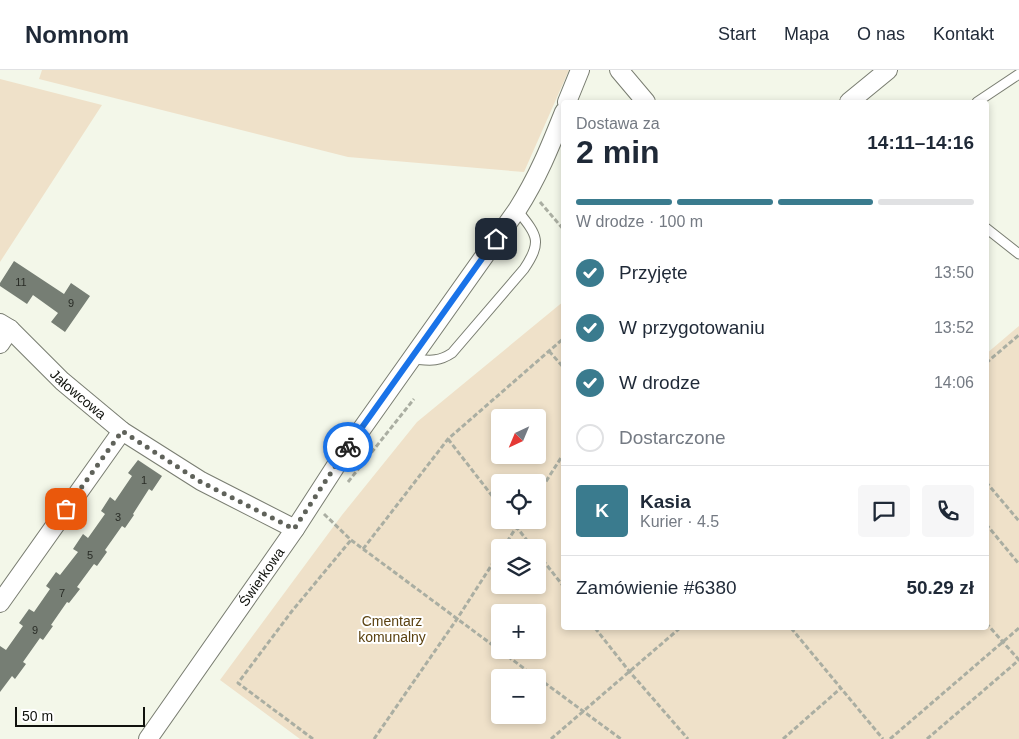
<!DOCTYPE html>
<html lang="pl">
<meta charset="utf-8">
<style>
:root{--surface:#fff;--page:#f6f6f7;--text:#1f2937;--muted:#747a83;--line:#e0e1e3;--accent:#3a7b8e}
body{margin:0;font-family:Helvetica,sans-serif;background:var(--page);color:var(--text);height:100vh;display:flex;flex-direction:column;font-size:19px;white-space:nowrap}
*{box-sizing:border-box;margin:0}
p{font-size:16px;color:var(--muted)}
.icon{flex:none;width:28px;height:28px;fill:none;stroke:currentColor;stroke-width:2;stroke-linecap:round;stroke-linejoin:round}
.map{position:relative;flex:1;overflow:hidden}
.sheet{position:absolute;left:561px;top:30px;width:428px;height:530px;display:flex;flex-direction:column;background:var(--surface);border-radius:5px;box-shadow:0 2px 8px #0003}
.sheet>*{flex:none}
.needle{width:32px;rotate:224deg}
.fabs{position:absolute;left:491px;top:339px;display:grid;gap:10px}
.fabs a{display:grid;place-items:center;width:55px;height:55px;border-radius:5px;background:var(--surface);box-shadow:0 2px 8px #0003;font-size:25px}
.scale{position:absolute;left:15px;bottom:12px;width:130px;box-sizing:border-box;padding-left:5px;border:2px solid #10120d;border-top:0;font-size:14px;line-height:18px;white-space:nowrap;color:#10120d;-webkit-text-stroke:4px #fff;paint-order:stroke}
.pin{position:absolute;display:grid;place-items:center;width:42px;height:42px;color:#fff;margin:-21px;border-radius:10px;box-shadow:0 2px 8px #0006}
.courier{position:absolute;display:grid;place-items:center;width:50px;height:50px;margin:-25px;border:4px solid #1a73e8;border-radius:50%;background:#fff;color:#222;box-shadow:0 1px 6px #0007}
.head em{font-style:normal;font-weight:600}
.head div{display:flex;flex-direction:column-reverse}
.head{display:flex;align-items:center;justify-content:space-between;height:85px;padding:0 15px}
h1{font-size:32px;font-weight:600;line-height:38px}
.bar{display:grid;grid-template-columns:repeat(4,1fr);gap:8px 5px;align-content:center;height:60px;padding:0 15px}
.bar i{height:6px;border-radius:4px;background:var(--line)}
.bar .current{background:var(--accent)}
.bar p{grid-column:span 4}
.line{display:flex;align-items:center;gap:12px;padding:0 15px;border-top:1px solid var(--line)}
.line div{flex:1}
.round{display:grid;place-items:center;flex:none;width:52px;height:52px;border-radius:5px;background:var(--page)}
ol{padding:0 15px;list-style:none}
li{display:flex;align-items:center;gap:15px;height:55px}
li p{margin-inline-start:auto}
li .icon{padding:5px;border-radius:50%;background:var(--accent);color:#fff;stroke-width:4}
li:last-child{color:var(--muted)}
li i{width:28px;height:28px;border:2px solid var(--line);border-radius:50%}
header{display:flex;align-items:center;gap:30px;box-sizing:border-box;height:70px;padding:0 25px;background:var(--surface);border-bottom:1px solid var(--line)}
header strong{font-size:24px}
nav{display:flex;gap:28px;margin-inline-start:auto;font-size:18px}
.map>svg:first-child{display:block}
.green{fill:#efe1c9;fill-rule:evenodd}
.building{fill:#767e74}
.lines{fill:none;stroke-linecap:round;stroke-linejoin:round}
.service-casing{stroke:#797d71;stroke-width:11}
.minor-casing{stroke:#797d71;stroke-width:20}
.path{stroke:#aaaea2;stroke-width:3;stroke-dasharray:5 2.5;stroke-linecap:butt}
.service{stroke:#fff;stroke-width:9}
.minor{stroke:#fff;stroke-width:18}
.done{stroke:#5f625a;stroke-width:5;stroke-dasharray:0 9}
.route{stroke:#1a73e8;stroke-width:6}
.labels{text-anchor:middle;stroke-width:4;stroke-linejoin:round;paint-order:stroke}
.number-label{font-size:11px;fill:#2a2d27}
.street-label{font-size:14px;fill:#10120d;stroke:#fff}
.park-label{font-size:14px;fill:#5b4211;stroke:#fff}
</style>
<header>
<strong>Nomnom</strong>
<nav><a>Start</a><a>Mapa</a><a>O nas</a><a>Kontakt</a></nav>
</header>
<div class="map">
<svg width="1019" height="669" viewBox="0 0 1019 669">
<rect width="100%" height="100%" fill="#f3f7e9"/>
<path class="green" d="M42,0H569L524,102L348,87L39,9Z
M0,9L102,35L0,192Z
M564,231V558H986V284L1019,256V669H300L220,610L342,445L417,352ZM500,348H538V385H500ZM500,412H538V450H500ZM500,478H538V515H500ZM500,542H538V580H500ZM500,608H538V645H500Z"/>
<path class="building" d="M14,191L64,224L71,213L90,226L65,262L51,252L58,243L33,225L27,234L0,216V213Z
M138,390L162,406L152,421L149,419L133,444L134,445L125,458L122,456L105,480L107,482L97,496L94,494L77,517L80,519L69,533L67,532L51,555L53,556L43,570L40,568L23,592L26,594L15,609L12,606L0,622V576L6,580L23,556L19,553L29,539L34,542L50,519L46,516L56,502L60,505L78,482L73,479L83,464L88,468L105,444L101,441L110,427L115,431L132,406L128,403Z"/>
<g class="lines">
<defs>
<path id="service" d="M977,32L1019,4
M986,158L1019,184
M411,289C428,290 437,293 452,283L524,199C543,171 537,165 517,140"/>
<g id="minor">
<path d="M619,0L646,32"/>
<path d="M567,32L580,0"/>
<path d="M849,32L888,0"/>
<path id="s1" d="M0,253L10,259L62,311L122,361L201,411L295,459"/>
<path d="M0,274L10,259"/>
<path d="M0,533L122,361"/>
<path id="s2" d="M148,669L295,459L339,391L517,140C538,107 550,77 564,42"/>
</g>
</defs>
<use href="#service" class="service-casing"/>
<use href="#minor" class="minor-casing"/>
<path class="path" d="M540,132L564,160
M549,281L564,298
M986,293L1019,265
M448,369L500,436
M348,412L414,329
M986,412L1019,451
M538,424L564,383
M324,444L351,470L537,608
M511,450L533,478
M986,454L1019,494
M503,478L521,450
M363,479L448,369L564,268
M538,484L564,517
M986,553L1019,590
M595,558L629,601L688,669
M791,558L883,669
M538,608L621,669
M313,669L238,613L292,541L351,470
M374,669L457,549L500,482
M551,669L680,558
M783,669L841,618
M890,669L1019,558
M927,669L1019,590"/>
<use href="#service" class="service"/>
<use href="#minor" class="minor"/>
</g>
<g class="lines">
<path class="done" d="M66,439L122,361L201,412L294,459L348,377"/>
<path class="route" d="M348,377L496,169"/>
</g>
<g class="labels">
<g class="number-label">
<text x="21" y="216">11</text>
<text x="71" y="237">9</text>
<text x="144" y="414">1</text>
<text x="118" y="451">3</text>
<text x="90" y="489">5</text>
<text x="62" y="527">7</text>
<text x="35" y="564">9</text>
</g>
<g class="street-label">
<text dy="5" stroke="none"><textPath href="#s1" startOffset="106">Jałowcowa</textPath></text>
<text dy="5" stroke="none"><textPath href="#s2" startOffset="198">Świerkowa</textPath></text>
</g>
<g class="park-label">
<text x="392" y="556">Cmentarz<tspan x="392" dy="16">komunalny</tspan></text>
</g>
</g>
</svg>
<div class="fabs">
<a><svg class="needle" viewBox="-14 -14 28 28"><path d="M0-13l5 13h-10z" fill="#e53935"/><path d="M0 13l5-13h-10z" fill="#747a83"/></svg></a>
<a><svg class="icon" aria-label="locate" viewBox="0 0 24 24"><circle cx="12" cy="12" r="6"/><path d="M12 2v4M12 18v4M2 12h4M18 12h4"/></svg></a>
<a><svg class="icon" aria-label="layers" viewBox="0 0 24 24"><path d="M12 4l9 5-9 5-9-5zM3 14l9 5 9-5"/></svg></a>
<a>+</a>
<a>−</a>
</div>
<div class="scale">50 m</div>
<div class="pin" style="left:66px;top:439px;background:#ea580c"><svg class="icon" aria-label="bag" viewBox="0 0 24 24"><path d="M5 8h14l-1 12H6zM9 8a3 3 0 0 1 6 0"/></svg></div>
<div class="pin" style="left:496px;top:169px;background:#1f2937"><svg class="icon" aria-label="home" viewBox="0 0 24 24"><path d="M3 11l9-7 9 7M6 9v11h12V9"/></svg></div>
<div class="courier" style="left:348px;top:377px"><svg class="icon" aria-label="bike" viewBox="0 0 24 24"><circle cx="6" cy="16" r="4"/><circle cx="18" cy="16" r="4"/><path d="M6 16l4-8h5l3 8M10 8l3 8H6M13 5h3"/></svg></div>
<section class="sheet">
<div class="head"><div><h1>2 min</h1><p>Dostawa za</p></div><em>14:11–14:16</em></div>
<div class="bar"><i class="current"></i><i class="current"></i><i class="current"></i><i></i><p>W drodze · 100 m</p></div>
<ol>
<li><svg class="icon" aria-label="check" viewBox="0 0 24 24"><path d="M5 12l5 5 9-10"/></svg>Przyjęte<p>13:50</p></li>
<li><svg class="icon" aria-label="check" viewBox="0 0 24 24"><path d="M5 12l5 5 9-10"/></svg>W przygotowaniu<p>13:52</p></li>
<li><svg class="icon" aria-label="check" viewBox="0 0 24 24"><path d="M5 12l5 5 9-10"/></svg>W drodze<p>14:06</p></li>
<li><i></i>Dostarczone</li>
</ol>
<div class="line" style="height:90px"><b class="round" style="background:var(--accent);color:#fff">K</b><div><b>Kasia</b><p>Kurier · 4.5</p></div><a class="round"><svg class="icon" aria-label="chat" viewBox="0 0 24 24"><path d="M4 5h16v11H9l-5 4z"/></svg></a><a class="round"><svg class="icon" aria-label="phone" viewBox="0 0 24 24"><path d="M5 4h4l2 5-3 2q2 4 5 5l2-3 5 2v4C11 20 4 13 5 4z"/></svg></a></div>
<div class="line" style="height:65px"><div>Zamówienie #6380</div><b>50.29 zł</b></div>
</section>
</div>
